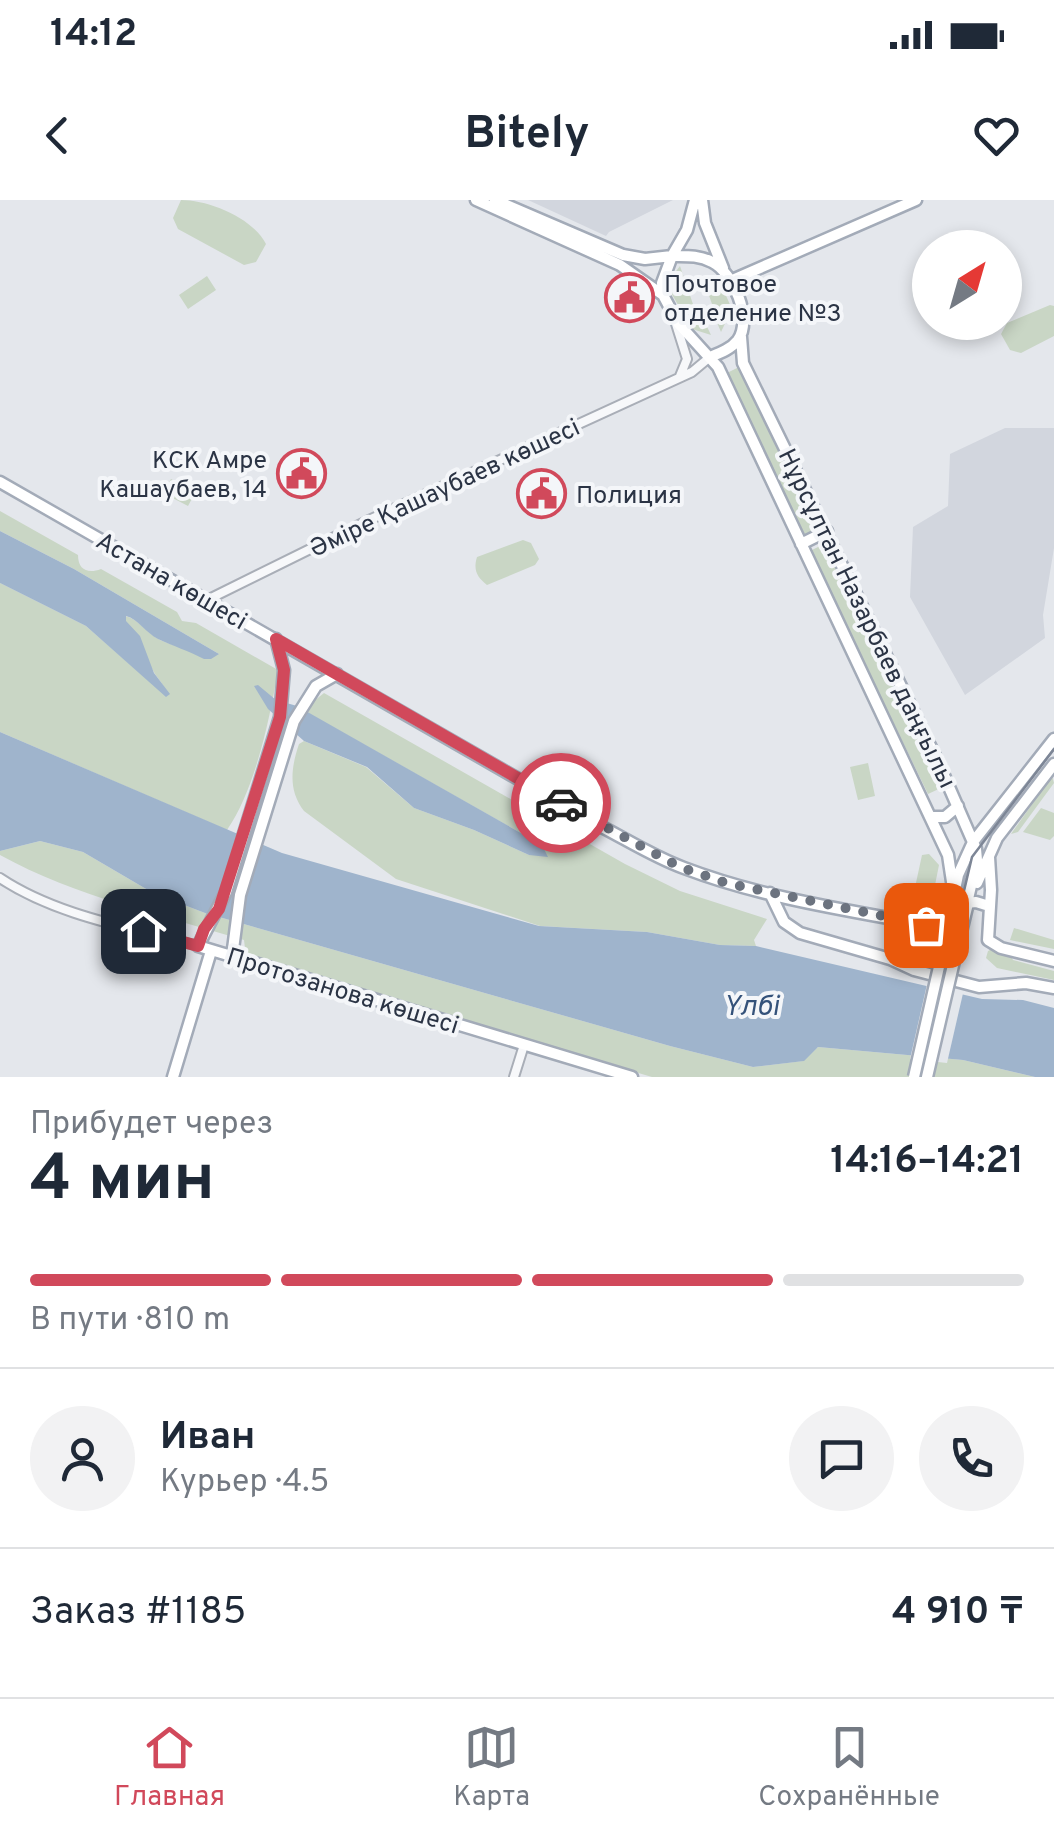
<!DOCTYPE html>
<html lang="ru">
<meta charset="utf-8">
<style>
:root{--surface:#fff;--page:#f2f2f3;--text:#1f2937;--muted:#747a83;--line:#e0e1e3;--accent:#d1495b}
body{margin:0;font-family:Overpass,sans-serif;background:var(--page);color:var(--text);height:100vh;display:flex;flex-direction:column;font-size:38px;white-space:nowrap}
*{box-sizing:border-box;margin:0}
p{font-size:32px;color:var(--muted)}
.icon{flex:none;width:55px;height:55px;fill:none;stroke:currentColor;stroke-width:2;stroke-linecap:round;stroke-linejoin:round}
.map{position:relative;height:877px;overflow:hidden}
.side{display:flex;flex-direction:column;background:var(--surface);flex:1}
.side>*{flex:none}
.needle{width:65px;rotate:37deg}
.buttons{position:absolute;left:912px;top:30px;display:grid;gap:20px}
.buttons a{display:grid;place-items:center;width:110px;height:110px;border-radius:50%;background:var(--surface);box-shadow:0 5px 15px #0003;font-size:50px}
.pin{position:absolute;display:grid;place-items:center;width:85px;height:85px;color:#fff;margin:-42px;border-radius:20px;box-shadow:0 5px 15px #0006}
.courier{position:absolute;display:grid;place-items:center;width:100px;height:100px;margin:-50px;border:8px solid #d1495b;border-radius:50%;background:#fff;color:#222;box-shadow:0 2px 12px #0007}
.overview em{font-style:normal;font-weight:700}
.overview div{display:flex;flex-direction:column-reverse}
.overview{display:flex;align-items:center;justify-content:space-between;height:170px;padding:0 30px}
h1{font-size:65px;font-weight:700;line-height:75px}
.bar{display:grid;grid-template-columns:repeat(4,1fr);gap:15px 10px;align-content:center;height:120px;padding:0 30px}
.bar i{height:12px;border-radius:8px;background:var(--line)}
.bar .current{background:var(--accent)}
.bar p{grid-column:span 4}
.line{display:flex;align-items:center;gap:25px;padding:0 30px;border-top:2px solid var(--line)}
.line div{flex:1}
.round{display:grid;place-items:center;flex:none;width:105px;height:105px;border-radius:52px;background:var(--page)}
.status{display:flex;justify-content:space-between;align-items:center;height:70px;padding:0 50px;background:var(--surface);direction:ltr}
.status svg{height:28px;fill:currentColor}
header{display:flex;justify-content:space-between;align-items:center;height:130px;padding:0 30px;background:var(--surface);font-size:45px;font-weight:700}
.menu{display:flex;justify-content:space-around;align-items:center;height:140px;border-top:2px solid var(--line);background:var(--surface);font-size:28px;color:var(--muted)}
.menu a{display:grid;justify-items:center;gap:5px}
.menu .current{color:var(--accent)}
.map>svg:first-child{display:block}
.built{fill:#d2d6de}
.green{fill:#c9d6c5}
.water{fill:#9fb4cc}
.pier{fill:#e4e7ec}
.lines{fill:none;stroke-linecap:round;stroke-linejoin:round}
.minor-casing{stroke:#a9aeb7;stroke-width:12}
.major-casing{stroke:#a3abb8;stroke-width:15}
.minor{stroke:#f7f8fa;stroke-width:8}
.major{stroke:#fff;stroke-width:10}
.tram{stroke:#7d8696;stroke-width:2.5}
.major-bridge-casing{stroke:#a3abb8;stroke-width:15;stroke-linecap:butt}
.major-bridge{stroke:#fff;stroke-width:10}
.done{stroke:#6c737f;stroke-width:10;stroke-dasharray:0 18}
.route{stroke:#d1495b;stroke-width:12}
.labels{text-anchor:middle;stroke-width:8;stroke-linejoin:round;paint-order:stroke}
.poi-label{font-size:25px;fill:#2b3445;stroke:#f4f6f9;text-anchor:start}
.street-label{font-size:25px;fill:#2b3445;stroke:#f4f6f9}
.water-label{font-size:28px;font-style:italic;fill:#34527a;stroke:#f4f6f9}
</style>
<div class="status"><b>14:12</b><svg viewBox="0 0 49 12"><path d="M0 12V9h3v3zM5 12V6h3v6zM10 12V3h3v9zM15 12V0h3v12zM26 1h20v11H26zM47 4h2v5h-2z"/></svg></div>
<header><svg class="icon" aria-label="back" viewBox="0 0 24 24"><path d="M15 5l-7 7 7 7"/></svg>Bitely<svg class="icon" aria-label="heart" viewBox="0 0 24 24"><path d="M12 20l-8-8c-3-5 5-10 8-4 3-6 11-1 8 4z"/></svg></header>
<div class="map">
<svg width="1054" height="877" viewBox="0 0 1054 877">
<rect width="100%" height="100%" fill="#e4e7ec"/>
<path class="built" d="M528,0H673L609,32L606,36Z
M1005,228H1054V348L1043,415L1045,438L965,495L910,397L913,327L948,306L950,254Z"/>
<path class="green" d="M181,0C209,0 253,18 266,44L256,62L244,65L178,29L173,18Z
M680,66L695,110H699L711,135L692,129L670,91V79Z
M207,76L216,90L188,109L179,95Z
M719,80L732,109L721,132L710,106L712,104L706,87Z
M1050,105L1054,106V136L1021,153L1010,150L1001,134L1007,123Z
M741,166L819,328L805,335L727,173Z
M171,279L195,293L188,306L163,293Z
M0,311L78,355C78,370 88,374 101,369L177,412L182,421L196,423L278,470C270,518 255,590 227,630L0,532V383L86,426L166,496C165,485 161,483 155,474C144,455 141,437 125,421V416C139,419 146,433 160,440C178,448 199,451 219,454L74,369L0,331Z
M523,340L531,343L539,359L535,365L487,385C477,377 473,370 477,357Z
M826,343L943,587L928,594L810,351Z
M324,493L625,664L680,691L767,719L754,740L756,746L720,745L647,732L540,726L396,679L304,611C288,590 291,568 299,544L304,541L366,567L414,608L474,630L529,655L544,651L542,645L308,513L314,501Z
M868,563L875,596L858,600L850,567Z
M1052,576L1054,583L1018,632L1011,634Z
M1041,608L1054,613V636L1050,640L1023,632Z
M40,641L83,652L153,693L205,713L670,846L753,867L803,861L818,847L963,860L1035,877H652L246,757L244,740C162,715 76,697 0,655V651Z
M929,654L939,665L935,685L923,696L914,692L922,655Z
M1014,728L1054,740V749L1010,740Z
M992,749L1009,753L1013,760L1054,771V780L997,768L986,758L988,751Z"/>
<path class="water" d="M0,331L74,369L219,454L211,459H204C189,451 173,446 158,439C146,433 138,419 126,416V421L140,436L154,473L170,494L166,497L86,426L0,383Z
M258,485L276,500L297,506L542,645L548,657L529,655L474,630L414,608L367,567L304,541L268,509L254,486Z
M0,532L282,653L539,726L647,732L720,745L756,746L982,799L1023,800L1054,808V877H1035L963,860L818,847L804,861L753,867L670,846L205,713L153,693L83,652L40,641L0,651Z"/>
<path class="pier" d="M928,780L964,789L947,863L910,859Z"/>
<g class="lines">
<defs>
<path id="minor" d="M676,124L687,159L680,176
M207,400L369,320L692,172L710,157
M0,678C57,716 132,728 198,746
M514,877L524,845"/>
<path id="major" d="M476,0L620,65L663,95
M495,0L623,55L645,59L672,56L687,30L695,0
M702,0L705,23L723,68
M730,81L916,0
M741,137L743,163L939,564L976,649L977,660L967,703L976,702L989,706
M710,157C720,153 731,149 738,140C753,119 733,72 712,62C699,55 686,56 672,56L662,83L663,95L678,123L718,167L948,655L954,695
M0,282L602,627C629,641 656,658 684,668C768,700 860,712 947,729
M801,344L827,331
M276,439L284,470L280,517L226,692L198,746L632,877
M931,617H945L958,606
M989,657L991,690L988,740L1001,748L1054,761
M977,683L997,638L1054,564
M770,693L784,722L800,733L890,759L914,770L979,787L1026,783L1054,788
M232,757L240,695L294,521L316,486L337,474
M941,758L958,675L973,642L1054,539
M954,761L969,699
M173,877L211,751"/>
</defs>
<use href="#minor" class="minor-casing"/>
<use href="#major" class="major-casing"/>
<use href="#minor" class="minor"/>
<use href="#major" class="major"/>
<path class="tram" d="M920,877L972,657L1054,549"/>
<defs>
<path id="major-bridge" d="M914,877L941,758
M927,877L954,761"/>
</defs>
<use href="#major-bridge" class="major-bridge-casing"/>
<use href="#major-bridge" class="major-bridge"/>
</g>
<g class="lines">
<path class="done" d="M561,603L680,667L726,683L926,725"/>
<path class="route" d="M143,731L198,746L204,729L219,709L280,517L284,470L276,439L561,603"/>
</g>
<defs>
<symbol id="civic-ring" viewBox="-11 -11 22 22"><circle r="9.5" fill="#f4f6f9" stroke="#d1495b" stroke-width="1.5"/><path d="M-.6-6.5H3V-4.5H.6V-3L4-1V1h2V6H-6V1h2V-1L-.6-3ZM-1.2 2.5V6h2.4V2.5Z" fill="#d1495b"/></symbol>
</defs>
<g fill-rule="evenodd">
<use href="#civic-ring" x="602" y="70" width="55" height="55"/>
<use href="#civic-ring" x="274" y="246" width="55" height="55"/>
<use href="#civic-ring" x="514" y="266" width="55" height="55"/>
</g>
<g class="labels">
<g class="poi-label">
<text x="664" y="92">Почтовое<tspan x="664" dy="29">отделение №3</tspan></text>
<text x="267" y="268" text-anchor="end">КСК Амре<tspan x="267" dy="29">Кашаубаев, 14</tspan></text>
<text x="576" y="303">Полиция</text>
</g>
<g class="street-label">
<text transform="translate(444 287) rotate(-25)" y="9">Әміре Қашаубаев көшесі</text>
<text transform="translate(172 380) rotate(30)" y="9">Астана көшесі</text>
<text transform="translate(868 418) rotate(64)" y="9">Нұрсұлтан Назарбаев даңғылы</text>
<text transform="translate(343 790) rotate(17)" y="9">Протозанова көшесі</text>
</g>
<g class="water-label">
<text x="751" y="815">Үлбі</text>
</g>
</g>
</svg>
<div class="buttons">
<a><svg class="needle" viewBox="-14 -14 28 28"><path d="M0-13l5 13h-10z" fill="#e53935"/><path d="M0 13l5-13h-10z" fill="#747a83"/></svg></a>
</div>
<div class="pin" style="left:926px;top:725px;background:#ea580c"><svg class="icon" aria-label="bag" viewBox="0 0 24 24"><path d="M5 8h14l-1 12H6zM9 8a3 3 0 0 1 6 0"/></svg></div>
<div class="pin" style="left:143px;top:731px;background:#1f2937"><svg class="icon" aria-label="home" viewBox="0 0 24 24"><path d="M3 11l9-7 9 7M6 9v11h12V9"/></svg></div>
<div class="courier" style="left:561px;top:603px"><svg class="icon" aria-label="car" viewBox="0 0 24 24"><path d="M5 17H2v-5l4-1 3-4h7l3 4 3 1v5h-3M9 17h6M6 11h13"/><circle cx="7" cy="17" r="2"/><circle cx="17" cy="17" r="2"/></svg></div>
</div>
<section class="side">
<div class="overview"><div><h1>4 мин</h1><p>Прибудет через</p></div><em>14:16–14:21</em></div>
<div class="bar"><i class="current"></i><i class="current"></i><i class="current"></i><i></i><p>В пути · 810 m</p></div>
<div class="line" style="height:180px"><a class="round"><svg class="icon" aria-label="person" viewBox="0 0 24 24"><circle cx="12" cy="8" r="4"/><path d="M4 21q1-7 8-7t8 7"/></svg></a><div><b>Иван</b><p>Курьер · 4.5</p></div><a class="round"><svg class="icon" aria-label="chat" viewBox="0 0 24 24"><path d="M4 5h16v11H9l-5 4z"/></svg></a><a class="round"><svg class="icon" aria-label="phone" viewBox="0 0 24 24"><path d="M5 4h4l2 5-3 2q2 4 5 5l2-3 5 2v4C11 20 4 13 5 4z"/></svg></a></div>
<div class="line" style="height:130px"><div>Заказ #1185</div><b>4 910 ₸</b></div>
</section>
<nav class="menu">
<a class="current"><svg class="icon" aria-label="home" viewBox="0 0 24 24"><path d="M3 11l9-7 9 7M6 9v11h12V9"/></svg>Главная</a>
<a><svg class="icon" aria-label="map" viewBox="0 0 24 24"><path d="M3 6l6-2 6 2 6-2v14l-6 2-6-2-6 2zM9 4v14M15 6v14"/></svg>Карта</a>
<a><svg class="icon" aria-label="saved" viewBox="0 0 24 24"><path d="M7 4h10v16l-5-4-5 4z"/></svg>Сохранённые</a>
</nav>
